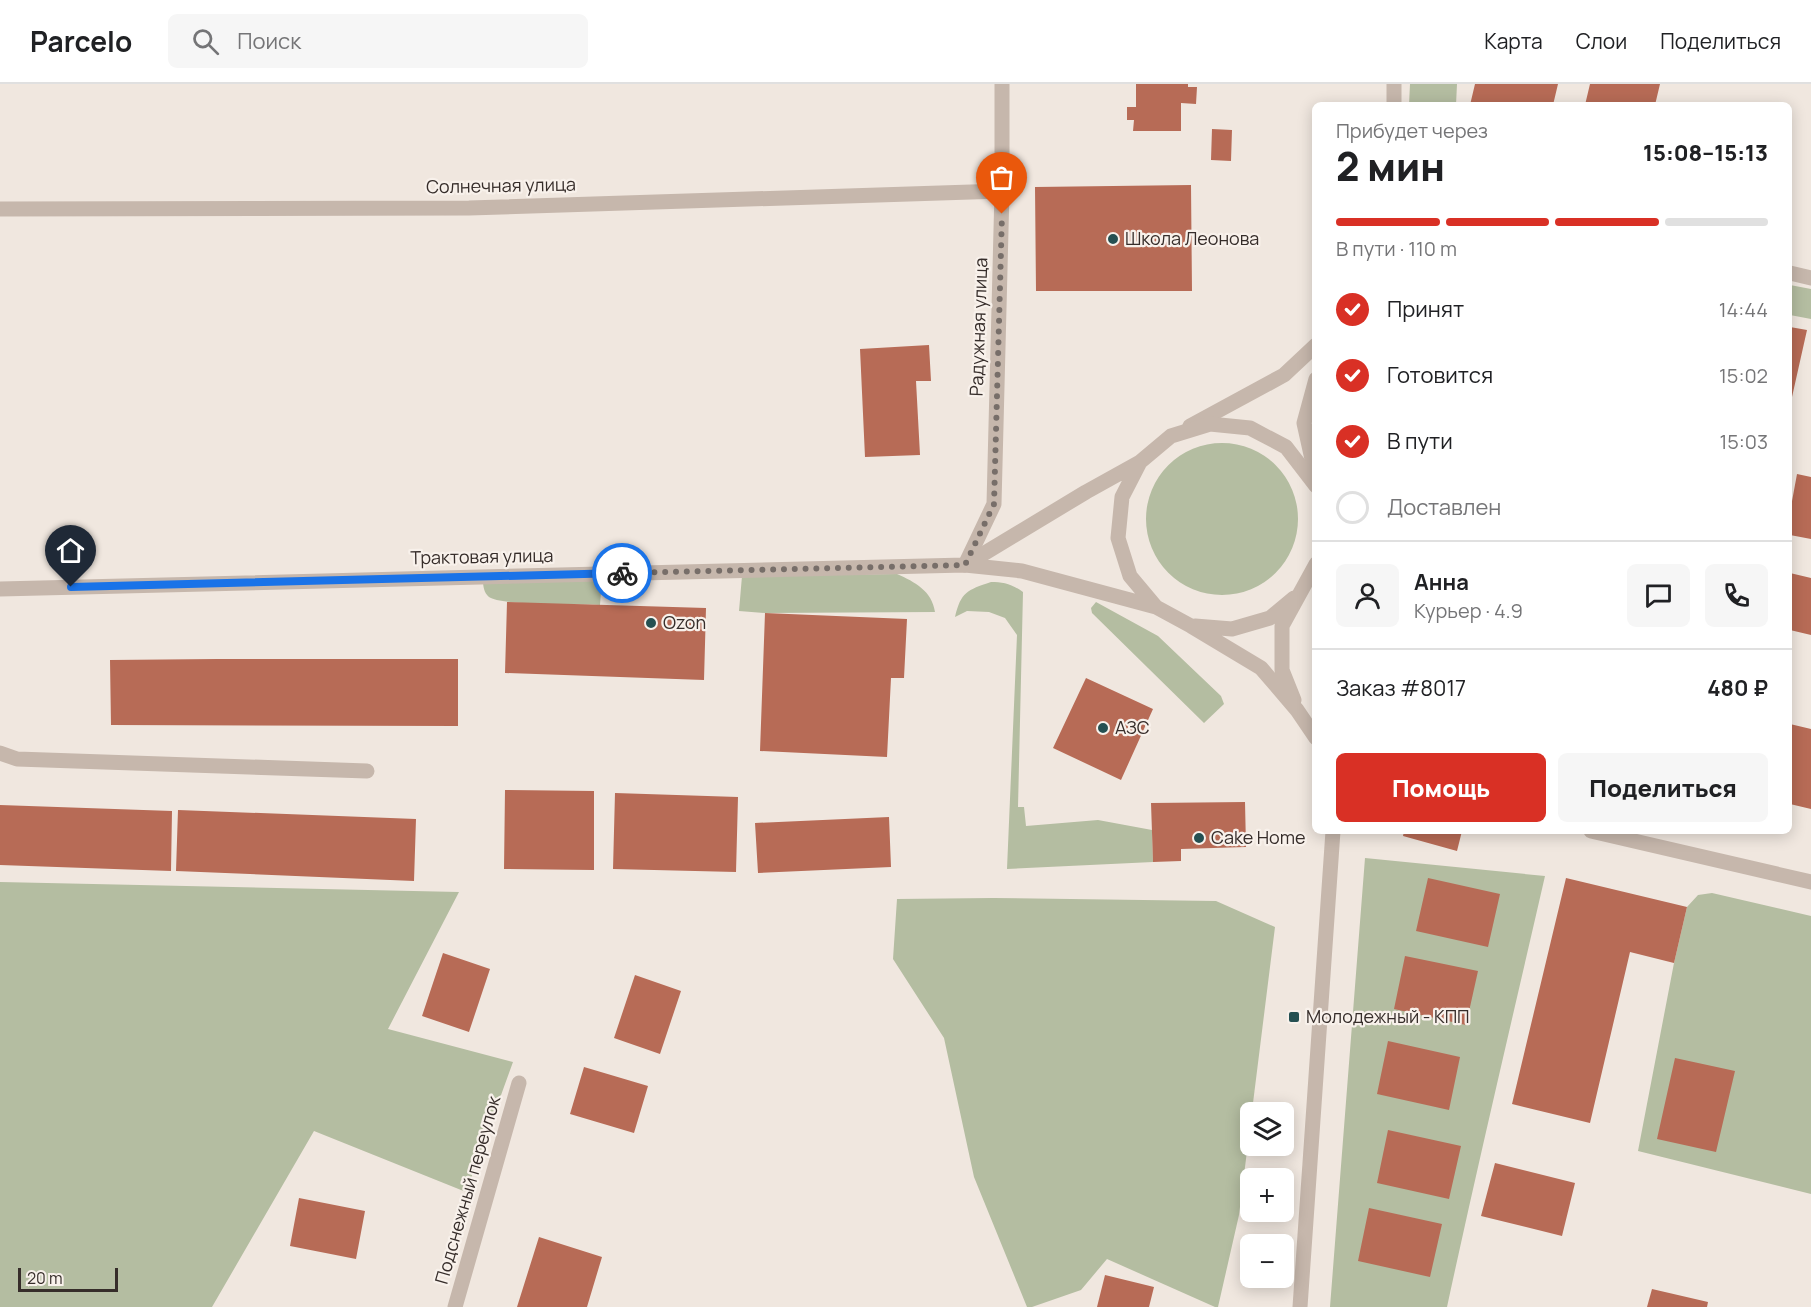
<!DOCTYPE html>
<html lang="ru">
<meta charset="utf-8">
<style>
:root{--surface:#fff;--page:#f6f6f6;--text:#202124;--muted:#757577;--line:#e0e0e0;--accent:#d93025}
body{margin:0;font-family:Manrope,sans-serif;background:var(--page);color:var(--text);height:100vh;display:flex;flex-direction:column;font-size:22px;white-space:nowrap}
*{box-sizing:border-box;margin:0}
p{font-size:20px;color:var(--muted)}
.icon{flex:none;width:33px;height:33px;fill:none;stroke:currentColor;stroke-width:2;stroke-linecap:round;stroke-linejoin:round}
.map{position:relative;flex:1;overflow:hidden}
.drawer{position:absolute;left:1312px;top:18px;width:480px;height:732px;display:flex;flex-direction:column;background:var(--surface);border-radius:9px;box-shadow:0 3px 15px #0003}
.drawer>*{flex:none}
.buttons{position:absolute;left:1240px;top:1018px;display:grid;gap:12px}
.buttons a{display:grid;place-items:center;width:54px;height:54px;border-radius:9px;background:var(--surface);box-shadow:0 3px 15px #0003;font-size:30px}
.scale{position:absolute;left:18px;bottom:15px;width:100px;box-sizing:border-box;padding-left:6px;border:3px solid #362d2a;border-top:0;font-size:16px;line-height:21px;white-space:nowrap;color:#362d2a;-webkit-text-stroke:4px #f8f1eb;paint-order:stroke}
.pin{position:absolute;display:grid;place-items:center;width:51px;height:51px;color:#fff;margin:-62px -26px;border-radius:50% 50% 50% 0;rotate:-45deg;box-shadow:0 0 6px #0007}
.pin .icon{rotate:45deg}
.courier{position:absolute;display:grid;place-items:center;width:60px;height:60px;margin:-30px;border:4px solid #1a73e8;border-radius:50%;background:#fff;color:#222;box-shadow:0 2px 8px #0007}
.summary em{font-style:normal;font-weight:800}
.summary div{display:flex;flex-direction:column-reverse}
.summary{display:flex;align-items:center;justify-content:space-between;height:102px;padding:0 24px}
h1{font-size:39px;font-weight:800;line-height:45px}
.bar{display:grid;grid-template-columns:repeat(4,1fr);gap:9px 6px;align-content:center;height:72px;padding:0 24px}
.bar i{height:8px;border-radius:4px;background:var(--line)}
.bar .active{background:var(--accent)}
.bar p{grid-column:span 4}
.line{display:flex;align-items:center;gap:15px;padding:0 24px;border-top:2px solid var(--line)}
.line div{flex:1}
.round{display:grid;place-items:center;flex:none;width:63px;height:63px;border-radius:9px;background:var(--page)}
ol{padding:0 24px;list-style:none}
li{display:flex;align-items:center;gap:18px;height:66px}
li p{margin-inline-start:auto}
li .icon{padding:6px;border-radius:50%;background:var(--accent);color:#fff;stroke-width:4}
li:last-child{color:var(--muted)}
li i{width:33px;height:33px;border:3px solid var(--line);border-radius:50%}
.cta{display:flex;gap:12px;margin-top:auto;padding:12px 24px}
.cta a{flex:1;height:69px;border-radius:9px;background:var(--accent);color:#fff;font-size:24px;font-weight:800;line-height:69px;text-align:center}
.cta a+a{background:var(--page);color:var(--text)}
header{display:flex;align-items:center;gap:36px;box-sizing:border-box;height:84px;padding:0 30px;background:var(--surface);border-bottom:2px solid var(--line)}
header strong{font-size:28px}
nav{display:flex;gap:33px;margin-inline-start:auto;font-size:21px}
.search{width:420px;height:54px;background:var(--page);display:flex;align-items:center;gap:15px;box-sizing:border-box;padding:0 21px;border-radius:9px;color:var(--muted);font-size:22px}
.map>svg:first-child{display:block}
.green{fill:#b4bda1}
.building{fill:#b76b56}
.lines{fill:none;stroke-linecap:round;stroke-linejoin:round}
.service{stroke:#c6b7ac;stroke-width:15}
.minor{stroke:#c6b7ac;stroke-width:15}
.tertiary{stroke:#c6b7ac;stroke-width:15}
.done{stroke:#776e69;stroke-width:6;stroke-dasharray:0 10.8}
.route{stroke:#1a73e8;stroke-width:8}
.poi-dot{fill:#255052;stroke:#f8f1eb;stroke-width:2}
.labels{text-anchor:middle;stroke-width:4.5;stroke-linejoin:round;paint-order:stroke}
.street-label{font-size:18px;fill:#362d2a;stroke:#f8f1eb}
.poi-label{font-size:18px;fill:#362d2a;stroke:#f8f1eb;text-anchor:start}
</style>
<header>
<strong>Parcelo</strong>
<div class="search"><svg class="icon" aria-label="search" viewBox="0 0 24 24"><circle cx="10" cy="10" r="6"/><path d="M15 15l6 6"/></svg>Поиск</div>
<nav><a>Карта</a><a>Слои</a><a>Поделиться</a></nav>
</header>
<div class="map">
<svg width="1811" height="1223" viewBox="0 0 1811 1223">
<rect width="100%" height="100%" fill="#f0e7df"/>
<path class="green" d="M1410,0H1457L1456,21H1409Z
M1790,201L1811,205V235L1790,231Z
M1146 435a76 76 0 1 1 152 0a76 76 0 1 1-152 0Z
M897,490C915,498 932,507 935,528L765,529L739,527L742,492Z
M602,494L600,521C581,520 501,522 489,513C484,509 483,502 483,496Z
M991,498C1003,498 1012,500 1023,508L1018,723H1024L1026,742L1098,736L1152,746L1153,778L1007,785L1017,551L1005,534L989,528L967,527L955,533C961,508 967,506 991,498Z
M1096,518L1158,552L1221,612L1224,620L1204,639L1092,529L1091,524Z
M1365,774L1545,792C1512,936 1478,1079 1447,1223H1330Z
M0,798L459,808L388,945L513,978L466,1108L314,1047L212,1223H0Z
M1712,809L1811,832V1110L1638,1067L1674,879L1687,823L1698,811Z
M993,814L1216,817L1275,843L1239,1131L1218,1223H1215L1107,1175L1081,1206L1032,1223H1027L974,1093L944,954L893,875L897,815Z"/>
<path class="building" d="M1136,0H1188V3H1197L1196,20L1181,19V47H1133L1134,36H1127V23H1136Z
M1475,0H1558L1553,21H1470Z
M1590,0H1660L1655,21H1585Z
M1212,45L1232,46L1231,77L1211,76Z
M1191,101L1192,207H1036L1035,103Z
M1790,243L1807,246L1792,313L1790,312Z
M929,261L931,297H916L920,371L865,373L860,265Z
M1797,390L1811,393V455L1790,451V428Z
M1790,489L1811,494V551L1790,546Z
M507,518L706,524L704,596L505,589Z
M765,529L907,535L904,594H891L887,673L760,667Z
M217,575H458V642L111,641L110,576Z
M1086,594L1153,625L1121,696L1053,664Z
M1790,640L1811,645V725L1790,720Z
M505,706L594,707V786L504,785Z
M615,709L738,713L736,788L613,785Z
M1245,718L1246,763L1181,765V777L1153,778L1151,719Z
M0,721L172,727L171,787L0,781Z
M178,726L416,735L414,797L176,787Z
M889,733L891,783L758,789L755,739Z
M1404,747H1462L1457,767L1403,752Z
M1428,794L1500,810L1488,863L1416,847Z
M1566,794L1687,823L1674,879L1630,868L1590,1039L1512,1020Z
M443,869L490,885L469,948L422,932Z
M1405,872L1478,887L1466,941L1394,925Z
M635,891L681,907L660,970L614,954Z
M1388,957L1460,973L1449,1026L1377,1010Z
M1675,974L1735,987L1716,1068L1657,1055Z
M584,983L648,1002L634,1049L570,1030Z
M1388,1046L1461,1062L1449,1115L1377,1099Z
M1495,1079L1575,1099L1562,1152L1481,1132Z
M299,1114L365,1127L356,1175L290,1162Z
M1369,1124L1442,1140L1430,1193L1358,1177Z
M539,1153L602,1173L587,1223H517Z
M1105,1191L1154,1203L1149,1223H1097Z
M1652,1205L1708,1218L1707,1223H1647Z"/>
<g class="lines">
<path class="service" d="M0,669L17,675L367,687
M455,1223L519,999"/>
<path class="minor" d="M1394,21V0
M0,125L469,124L1002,107
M1790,189L1811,194
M1316,295L1304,339L1316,393
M1190,342L1284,291L1316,261
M965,481L994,420L1002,107V0"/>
<path class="tertiary" d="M1316,402L1286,363L1250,344L1210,340L1171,352L1140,378L1122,413L1118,454L1130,492L1156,523L1191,542L1261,584L1297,626L1316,654
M965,481L1086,408L1140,378
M0,505L965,481L1022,487L1156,523
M1195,542L1232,545L1270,534L1294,514
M1294,616L1282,586V542L1316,480
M1591,747L1811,798
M1300,1223L1333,747"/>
</g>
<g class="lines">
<path class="done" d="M622,489L965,481L994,420L1002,130"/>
<path class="route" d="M71,503L622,489"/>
</g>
<g class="poi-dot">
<circle cx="1113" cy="155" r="6"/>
<circle cx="651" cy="539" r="6"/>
<circle cx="1103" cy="644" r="6"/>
<circle cx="1199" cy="754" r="6"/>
<rect x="1288" y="927" width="12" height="12" rx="3"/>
</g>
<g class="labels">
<g class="street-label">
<text transform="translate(501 102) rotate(-1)" y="6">Солнечная улица</text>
<text transform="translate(979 243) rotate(-88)" y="6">Радужная улица</text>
<text transform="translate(482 473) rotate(-1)" y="6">Трактовая улица</text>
<text transform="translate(468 1106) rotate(-74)" y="6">Подснежный переулок</text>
</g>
<g class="poi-label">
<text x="1125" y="161">Школа Леонова</text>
<text x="663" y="545">Ozon</text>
<text x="1115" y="650">АЗС</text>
<text x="1211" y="760">Cake Home</text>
<text x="1306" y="939">Молодежный - КПП</text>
</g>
</g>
</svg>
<div class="buttons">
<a><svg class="icon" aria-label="layers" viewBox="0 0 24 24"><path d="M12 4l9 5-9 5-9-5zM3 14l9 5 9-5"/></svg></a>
<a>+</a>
<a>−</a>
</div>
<div class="scale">20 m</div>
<div class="pin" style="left:1002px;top:130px;background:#ea580c"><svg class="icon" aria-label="bag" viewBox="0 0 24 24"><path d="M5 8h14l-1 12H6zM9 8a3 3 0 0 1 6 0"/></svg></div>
<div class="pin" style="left:71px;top:503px;background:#1f2937"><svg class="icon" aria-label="home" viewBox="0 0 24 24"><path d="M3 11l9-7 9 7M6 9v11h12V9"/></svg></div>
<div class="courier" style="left:622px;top:489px"><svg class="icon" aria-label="bike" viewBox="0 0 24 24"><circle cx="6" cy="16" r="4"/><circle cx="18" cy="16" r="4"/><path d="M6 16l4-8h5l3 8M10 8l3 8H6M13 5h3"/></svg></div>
<section class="drawer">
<div class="summary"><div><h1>2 мин</h1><p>Прибудет через</p></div><em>15:08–15:13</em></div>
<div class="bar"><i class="active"></i><i class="active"></i><i class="active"></i><i></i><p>В пути · 110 m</p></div>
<ol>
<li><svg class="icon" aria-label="check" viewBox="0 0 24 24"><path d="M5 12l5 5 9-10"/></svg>Принят<p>14:44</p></li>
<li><svg class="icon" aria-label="check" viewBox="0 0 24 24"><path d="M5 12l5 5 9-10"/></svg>Готовится<p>15:02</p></li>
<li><svg class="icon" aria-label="check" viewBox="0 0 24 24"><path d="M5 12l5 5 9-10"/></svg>В пути<p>15:03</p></li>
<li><i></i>Доставлен</li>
</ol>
<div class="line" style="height:108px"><a class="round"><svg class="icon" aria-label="person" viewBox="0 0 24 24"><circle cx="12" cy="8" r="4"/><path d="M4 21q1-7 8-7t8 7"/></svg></a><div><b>Анна</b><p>Курьер · 4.9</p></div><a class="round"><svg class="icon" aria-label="chat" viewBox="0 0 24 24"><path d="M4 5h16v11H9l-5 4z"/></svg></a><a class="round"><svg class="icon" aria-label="phone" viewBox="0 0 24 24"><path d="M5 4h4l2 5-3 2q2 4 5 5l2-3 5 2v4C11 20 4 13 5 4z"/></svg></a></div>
<div class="line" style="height:78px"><div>Заказ #8017</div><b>480 ₽</b></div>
<div class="cta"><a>Помощь</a><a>Поделиться</a></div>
</section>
</div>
